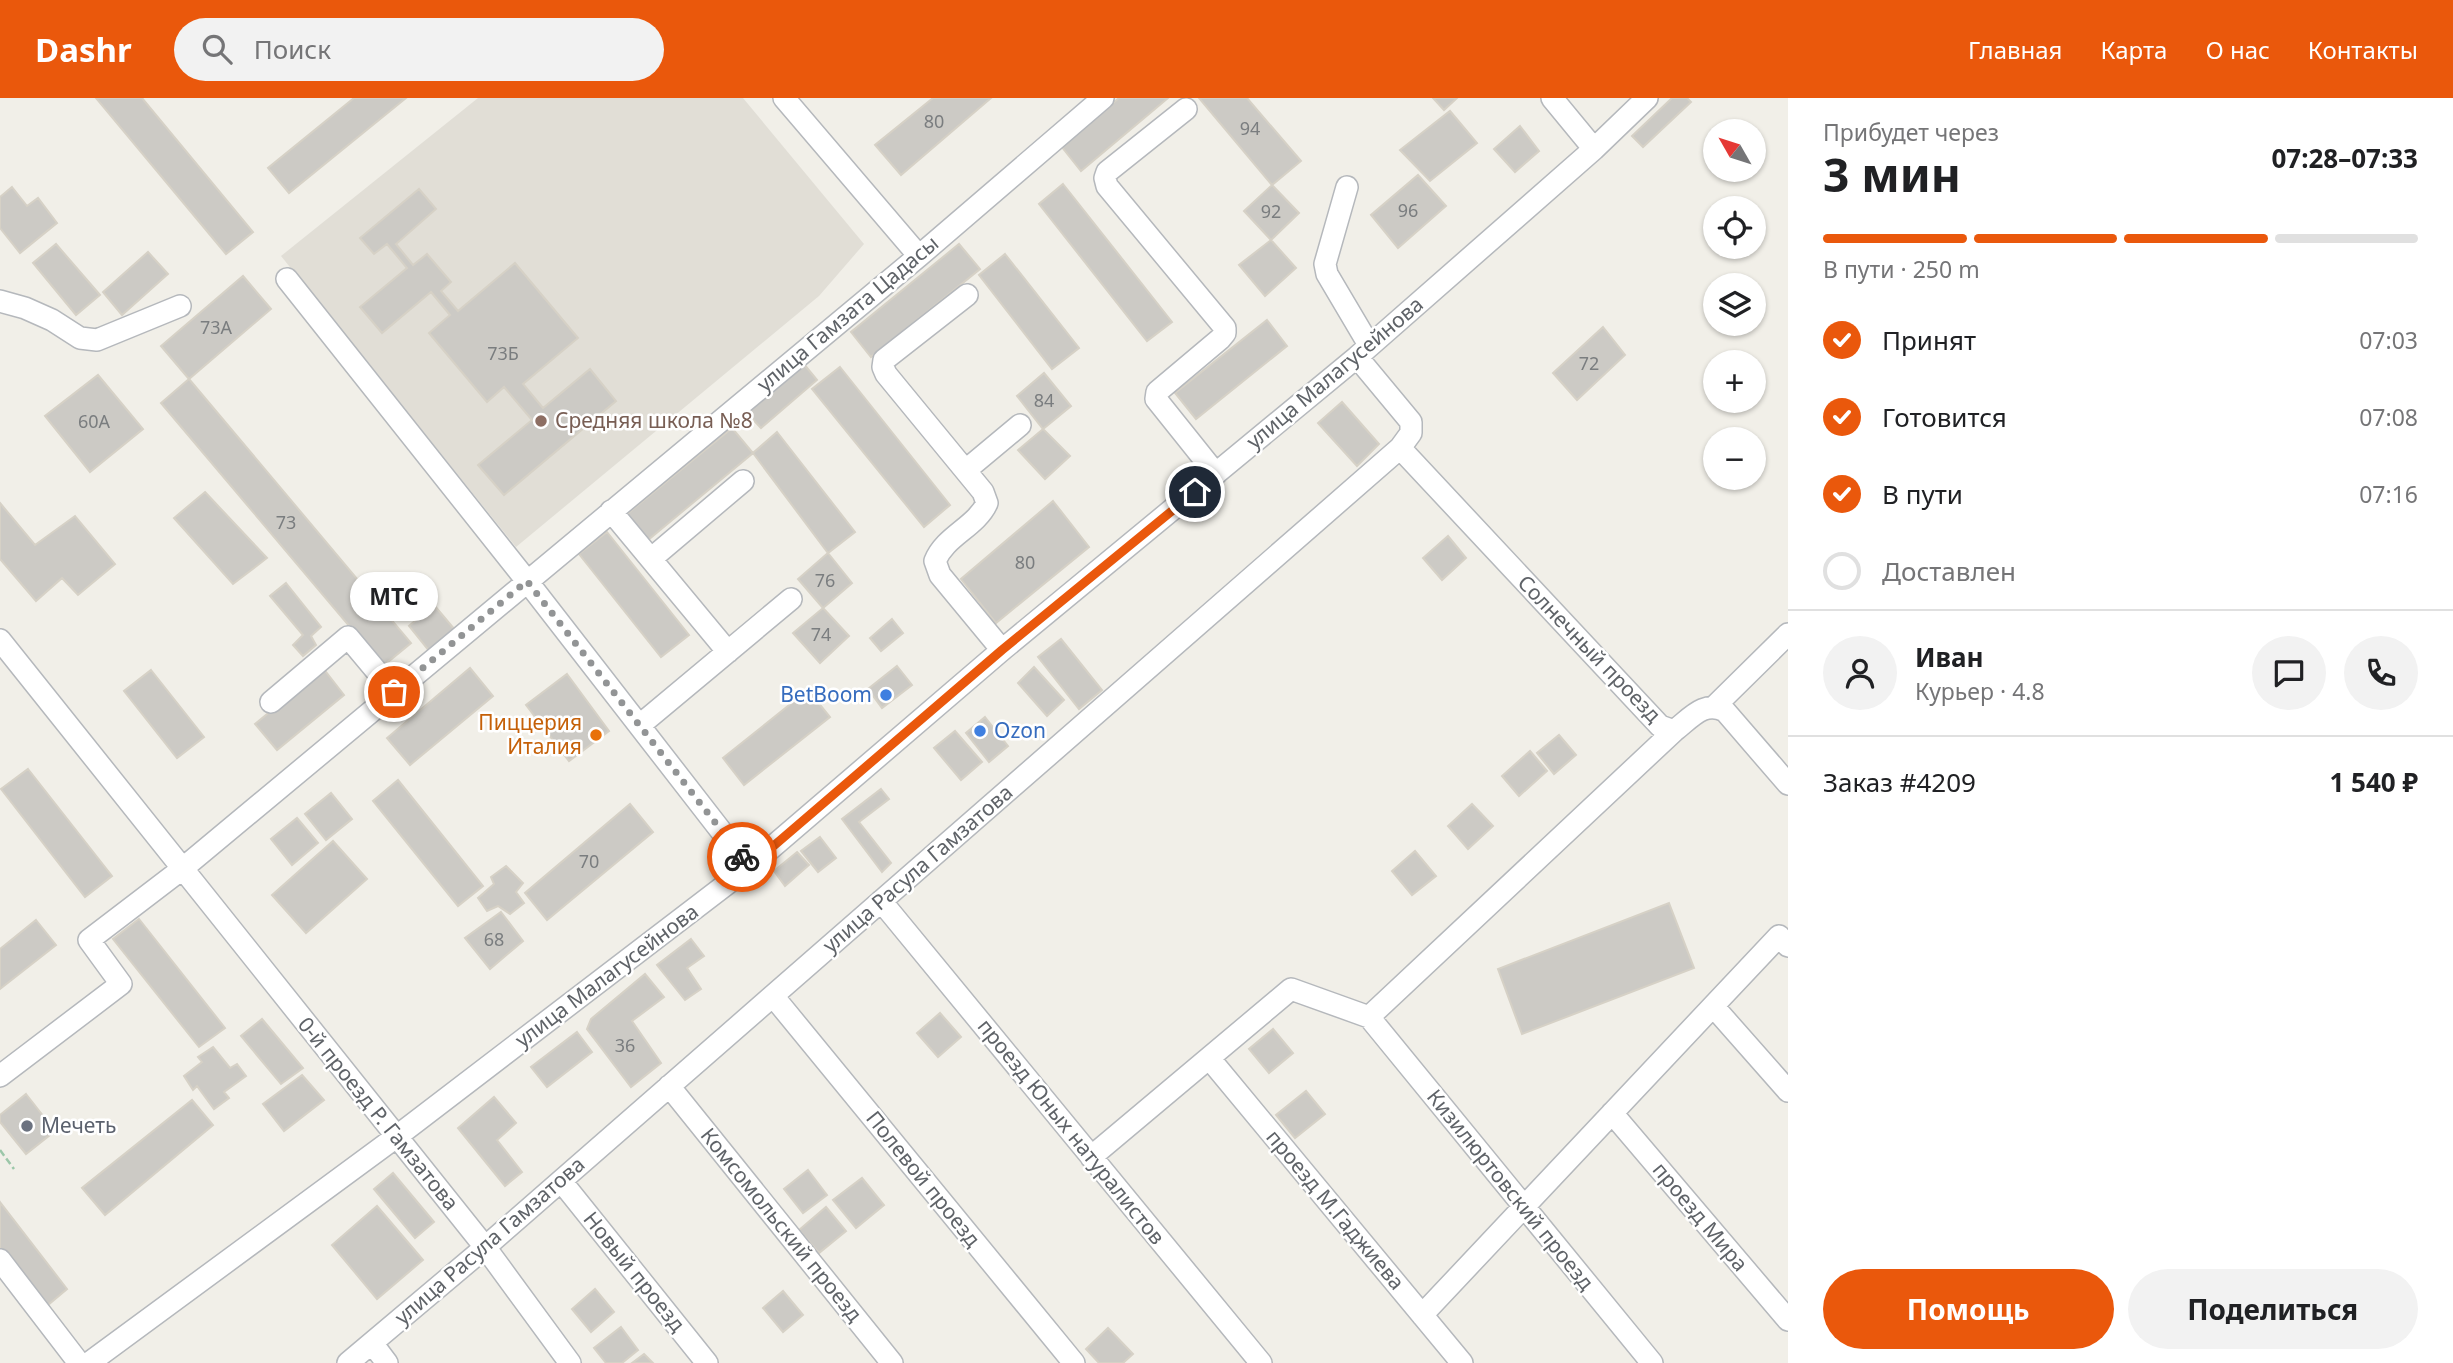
<!DOCTYPE html>
<html lang="ru">
<meta charset="utf-8">
<style>
:root{--surface:#fff;--page:#f2f2f2;--text:#202124;--muted:#757577;--line:#e0e0e0;--accent:#ea580c}
body{margin:0;font-family:"Noto Sans",sans-serif;background:var(--page);color:var(--text);height:100vh;display:flex;flex-direction:column;font-size:26px;white-space:nowrap}
*{box-sizing:border-box;margin:0}
p{font-size:23px;color:var(--muted)}
.icon{flex:none;width:38px;height:38px;fill:none;stroke:currentColor;stroke-width:2;stroke-linecap:round;stroke-linejoin:round}
.map{position:relative;flex:1;overflow:hidden}
.sheet{display:flex;flex-direction:column;background:var(--surface);width:665px}
.sheet>*{flex:none}
.needle{width:46px;rotate:309deg}
.tools{position:absolute;left:1703px;top:21px;display:grid;gap:14px}
.tools a{display:grid;place-items:center;width:63px;height:63px;border-radius:50%;background:var(--surface);box-shadow:0 2px 5px #0004;font-size:35px}
.pin{position:absolute;display:grid;place-items:center;width:60px;height:60px;color:#fff;margin:-30px;border:4px solid #fff;border-radius:50%;box-shadow:0 2px 7px #0007}
.courier{position:absolute;display:grid;place-items:center;width:70px;height:70px;margin:-35px;border:5px solid #ea580c;border-radius:50%;background:#fff;color:#222;box-shadow:0 2px 9px #0007}
.bubble{position:absolute;height:49px;border-radius:24px;background:var(--surface);box-shadow:0 2px 5px #0004;font-size:23px;font-weight:700;line-height:49px;text-align:center}
.summary em{font-style:normal;font-weight:700}
.summary div{display:flex;flex-direction:column-reverse}
.summary{display:flex;align-items:center;justify-content:space-between;height:119px;padding:0 35px}
h1{font-size:46px;font-weight:700;line-height:52px}
.bar{display:grid;grid-template-columns:repeat(4,1fr);gap:10px 7px;align-content:center;height:84px;padding:0 35px}
.bar i{height:9px;border-radius:5px;background:var(--line)}
.bar .selected{background:var(--accent)}
.bar p{grid-column:span 4}
.line{display:flex;align-items:center;gap:18px;padding:0 35px;border-top:2px solid var(--line)}
.line div{flex:1}
.round{display:grid;place-items:center;flex:none;width:74px;height:74px;border-radius:37px;background:var(--page)}
ol{padding:0 35px;list-style:none}
li{display:flex;align-items:center;gap:21px;height:77px}
li p{margin-inline-start:auto}
li .icon{padding:7px;border-radius:50%;background:var(--accent);color:#fff;stroke-width:4}
li:last-child{color:var(--muted)}
li i{width:38px;height:38px;border:4px solid var(--line);border-radius:50%}
.action{display:flex;gap:14px;margin-top:auto;padding:14px 35px}
.action a{flex:1;height:80px;border-radius:42px;background:var(--accent);color:#fff;font-size:28px;font-weight:700;line-height:80px;text-align:center}
.action a+a{background:var(--page);color:var(--text)}
header{display:flex;align-items:center;gap:42px;box-sizing:border-box;height:98px;padding:0 35px;background:var(--accent);color:#fff}
header strong{font-size:33px}
nav{display:flex;gap:38px;margin-inline-start:auto;font-size:24px}
.search{width:490px;height:63px;background:var(--page);display:flex;align-items:center;gap:18px;box-sizing:border-box;padding:0 24px;border-radius:38px;color:var(--muted);font-size:26px}
main{display:flex;flex:1;min-height:0}
.map>svg:first-child{display:block}
.education{fill:#e1ded6}
.building{fill:#cccac5;stroke:#d6d1c6;stroke-width:2}
.lines{fill:none;stroke-linecap:round;stroke-linejoin:round}
.minor-casing{stroke:#b5b8bc;stroke-width:24}
.path{stroke:#9cc7a9;stroke-width:2.5;stroke-dasharray:7 3.5;stroke-linecap:butt}
.minor{stroke:#fff;stroke-width:21}
.done{stroke:#929495;stroke-width:7;stroke-dasharray:0 12.6}
.route{stroke:#ea580c;stroke-width:9}
.education-dot{fill:#8d6e63;stroke:#fff;stroke-width:2.5}
.shop-dot{fill:#3f7fe0;stroke:#fff;stroke-width:2.5}
.food-dot{fill:#e8710a;stroke:#fff;stroke-width:2.5}
.worship-dot{fill:#6b7280;stroke:#fff;stroke-width:2.5}
.labels{text-anchor:middle;stroke-width:5;stroke-linejoin:round;paint-order:stroke}
.number-label{font-size:18px;fill:#7a7d7f}
.street-label{font-size:21px;fill:#5f6368;stroke:#fff}
.education-label{font-size:21px;fill:#785e54;stroke:#fff;text-anchor:start}
.shop-label{font-size:21px;fill:#366cbe;stroke:#fff;text-anchor:end}
.food-label{font-size:21px;fill:#c56008;stroke:#fff;text-anchor:end}
.worship-label{font-size:21px;fill:#5b616d;stroke:#fff;text-anchor:start}
</style>
<header>
<strong>Dashr</strong>
<div class="search"><svg class="icon" aria-label="search" viewBox="0 0 24 24"><circle cx="10" cy="10" r="6"/><path d="M15 15l6 6"/></svg>Поиск</div>
<nav><a>Главная</a><a>Карта</a><a>О нас</a><a>Контакты</a></nav>
</header>
<main>
<div class="map">
<svg width="1788" height="1265" viewBox="0 0 1788 1265">
<rect width="100%" height="100%" fill="#f1efe8"/>
<path class="education" d="M478,0H743L864,146L819,198L516,449L281,158Z"/>
<path class="building" d="M96,0H142L253,134L226,156Z
M354,0H406L289,95L268,70Z
M933,0H991L901,77L875,47Z
M1119,0H1168L1081,73L1061,48Z
M1199,0H1247L1301,63L1272,87Z
M1433,0H1457L1444,12Z
M1672,0H1687L1691,4L1643,49L1632,38Z
M1450,13L1477,45L1430,83L1400,52Z
M1520,28L1539,53L1515,74L1494,51Z
M1418,77L1446,108L1398,150L1371,117Z
M1063,86L1172,224L1147,243L1039,106Z
M1272,87L1299,115L1271,142L1244,113Z
M12,89L27,108L38,100L57,125L20,155L0,130V99Z
M419,91L436,111L396,146L413,167L427,156L451,184L441,193L458,213L515,165L578,240L523,286L543,310L590,271L616,303L504,397L478,367L532,322L504,289L487,304L429,235L450,217L431,194L382,235L360,209L407,170L387,146L374,156L360,140Z
M1271,142L1296,170L1265,198L1239,167Z
M56,146L100,197L76,217L33,165Z
M959,146L980,171L871,259L851,234Z
M148,154L168,176L122,217L103,194Z
M1005,156L1079,250L1052,271L979,177Z
M243,178L271,211L189,281L161,248Z
M1267,222L1287,248L1196,321L1175,295Z
M1603,229L1625,257L1577,302L1553,275Z
M803,265L817,282L761,330L746,314Z
M840,269L950,407L924,429L812,291Z
M1044,275L1071,308L1043,331L1017,298Z
M98,277L143,331L90,374L45,318Z
M189,281L411,545L383,568L161,305Z
M1342,304L1379,346L1357,368L1318,325Z
M732,330L753,355L648,442L627,416Z
M1043,331L1070,358L1045,381L1018,352Z
M777,334L855,434L828,455L753,355Z
M205,394L267,460L233,486L174,420Z
M1053,403L1089,449L996,525L961,481Z
M0,405L35,447L75,418L115,466L78,497L62,480L36,503L0,461Z
M607,434L689,537L661,559L579,456Z
M1448,438L1466,460L1442,482L1423,460Z
M828,455L852,485L823,510L798,481Z
M286,485L321,529L311,538L316,547L303,558L293,547L303,537L270,498Z
M434,507L455,532L430,554L409,528Z
M823,510L849,538L820,565L793,535Z
M892,521L903,535L881,553L870,540Z
M1061,541L1102,592L1079,611L1038,559Z
M897,568L912,587L882,610L868,591Z
M1034,569L1064,602L1047,618L1018,585Z
M323,570L344,597L277,652L255,626Z
M470,570L493,598L410,667L387,640Z
M151,572L204,639L177,660L124,593Z
M567,576L609,633L569,663L526,607Z
M808,592L830,619L744,687L723,660Z
M985,619L1008,648L989,664L966,635Z
M955,633L982,664L961,682L934,650Z
M1559,637L1576,657L1554,676L1537,655Z
M1530,653L1547,673L1519,698L1502,678Z
M28,671L112,778L85,799L1,691Z
M398,682L483,788L458,808L373,703Z
M881,691L889,701L859,724L891,765L882,774L842,721Z
M331,695L352,721L326,742L305,716Z
M630,706L653,734L547,822L525,795Z
M1472,706L1493,728L1468,751L1448,728Z
M297,720L318,745L292,767L271,741Z
M820,739L836,760L818,774L801,753Z
M333,743L367,781L306,835L272,797Z
M1415,753L1436,778L1412,797L1392,773Z
M797,754L809,767L785,788L774,773Z
M506,768L523,785L516,794L524,805L510,816L498,808L487,813L478,800L494,786L491,779Z
M1669,805L1694,870L1522,936L1498,871Z
M501,814L523,843L490,871L465,840Z
M139,821L225,930L199,949L113,841Z
M36,822L56,847L0,891V851Z
M691,841L704,858L687,870L701,891L685,902L657,867Z
M645,876L664,899L632,923L661,965L631,989L587,931L591,921Z
M940,915L961,939L938,959L917,935Z
M262,921L303,970L281,986L241,938Z
M1273,931L1293,955L1269,975L1249,951Z
M577,934L592,954L547,989L531,969Z
M213,949L230,970L237,966L246,978L224,994L229,1000L214,1011L197,988L193,992L184,978L202,964L198,959Z
M302,977L324,1002L284,1033L263,1006Z
M1306,993L1325,1016L1295,1040L1276,1017Z
M26,996L55,1033L26,1056L0,1024V1017Z
M494,999L516,1025L497,1042L522,1074L505,1088L458,1030Z
M192,1002L213,1027L105,1117L82,1090Z
M808,1072L827,1097L803,1115L784,1091Z
M393,1075L434,1124L415,1140L374,1091Z
M862,1080L884,1107L856,1130L833,1102Z
M0,1104L67,1191L42,1212L0,1159Z
M377,1108L423,1162L377,1201L332,1147Z
M826,1109L846,1133L819,1155L799,1132Z
M595,1191L614,1214L591,1234L572,1211Z
M783,1193L803,1217L783,1234L763,1210Z
M621,1229L638,1252L622,1265H606L594,1250Z
M1108,1230L1133,1256L1123,1265H1099L1086,1251Z
M644,1256L653,1265H632Z"/>
<g class="lines">
<defs>
<path id="minor" d="M784,0L919,158
M1552,0L1594,51
M1186,11L1107,74L1105,80L1107,88L1225,230V235L1220,241L1157,294L1156,301L1216,376
M1347,89L1325,166L1327,176L1369,247
M287,181L527,483L749,769
M967,197L884,262L883,269L886,276L983,394L987,405C976,429 945,438 935,463L940,477L1002,552
M0,203L25,210L52,222L80,240L97,242L180,208
M1400,350L1660,628L1674,633C1691,620 1704,602 1725,613L1788,686
M966,372L1020,327
M611,413L728,554
M652,460L743,383
M0,542L485,1149L570,1265
M271,604L348,539L394,594
M1715,608L1788,536
M640,627L791,501
M881,803L1261,1265
M773,898L1074,1265
M1713,908L1788,993
M1369,919L1652,1265
M1209,960L1462,1265
M0,978L121,886L89,842L182,771L919,158L1103,0
M669,988L892,1265
M1612,1015L1788,1222
M1091,1059L1291,891L1369,919L1674,633
M561,1083L707,1265
M0,1162L79,1265
M1422,1217L1779,838L1788,848
M372,1245L387,1265
M89,1265L396,1039L749,769L1002,552L1357,259L1594,51L1647,0
M348,1265L475,1158L1400,350L1411,335V324L1357,259"/>
</defs>
<use href="#minor" class="minor-casing"/>
<path class="path" d="M0,1052L14,1071"/>
<use href="#minor" class="minor"/>
</g>
<g class="lines">
<path class="done" d="M394,594L527,483L742,759"/>
<path class="route" d="M742,759L749,769L1002,552L1195,394"/>
</g>
<circle class="education-dot" cx="541" cy="323" r="7"/>
<g class="shop-dot">
<circle cx="886" cy="597" r="7"/>
<circle cx="980" cy="633" r="7"/>
</g>
<circle class="food-dot" cx="596" cy="637" r="7"/>
<circle class="worship-dot" cx="27" cy="1028" r="7"/>
<g class="labels">
<g class="number-label">
<text x="934" y="30">80</text>
<text x="1250" y="37">94</text>
<text x="1408" y="119">96</text>
<text x="1271" y="120">92</text>
<text x="216" y="236">73А</text>
<text x="503" y="262">73Б</text>
<text x="1589" y="272">72</text>
<text x="1044" y="309">84</text>
<text x="94" y="330">60А</text>
<text x="286" y="431">73</text>
<text x="1025" y="471">80</text>
<text x="825" y="489">76</text>
<text x="821" y="543">74</text>
<text x="589" y="770">70</text>
<text x="494" y="848">68</text>
<text x="625" y="954">36</text>
</g>
<g class="street-label">
<text transform="translate(848 216) rotate(-40)" y="7">улица Гамзата Цадасы</text>
<text transform="translate(1335 275) rotate(-40)" y="7">улица Малагусейнова</text>
<text transform="translate(1589 551) rotate(46)" y="7">Солнечный проезд</text>
<text transform="translate(918 771) rotate(-41)" y="7">улица Расула Гамзатова</text>
<text transform="translate(607 878) rotate(-37)" y="7">улица Малагусейнова</text>
<text transform="translate(378 1016) rotate(51)" y="7">0-й проезд Р. Гамзатова</text>
<text transform="translate(1071 1034) rotate(51)" y="7">проезд Юных натуралистов</text>
<text transform="translate(923 1081) rotate(51)" y="7">Полевой проезд</text>
<text transform="translate(1510 1092) rotate(51)" y="7">Кизилюртовский проезд</text>
<text transform="translate(1335 1112) rotate(50)" y="7">проезд М.Гаджиева</text>
<text transform="translate(1700 1119) rotate(50)" y="7">проезд Мира</text>
<text transform="translate(781 1127) rotate(51)" y="7">Комсомольский проезд</text>
<text transform="translate(490 1143) rotate(-41)" y="7">улица Расула Гамзатова</text>
<text transform="translate(634 1174) rotate(51)" y="7">Новый проезд</text>
</g>
<g class="education-label">
<text x="555" y="330">Средняя школа №8</text>
</g>
<g class="shop-label">
<text x="872" y="604">BetBoom</text>
<text x="994" y="640" text-anchor="start">Ozon</text>
</g>
<g class="food-label">
<text x="582" y="632">Пиццерия<tspan x="582" dy="24">Италия</tspan></text>
</g>
<g class="worship-label">
<text x="41" y="1035">Мечеть</text>
</g>
</g>
</svg>
<div class="tools">
<a><svg class="needle" viewBox="-14 -14 28 28"><path d="M0-13l5 13h-10z" fill="#e53935"/><path d="M0 13l5-13h-10z" fill="#757577"/></svg></a>
<a><svg class="icon" aria-label="locate" viewBox="0 0 24 24"><circle cx="12" cy="12" r="6"/><path d="M12 2v4M12 18v4M2 12h4M18 12h4"/></svg></a>
<a><svg class="icon" aria-label="layers" viewBox="0 0 24 24"><path d="M12 4l9 5-9 5-9-5zM3 14l9 5 9-5"/></svg></a>
<a>+</a>
<a>−</a>
</div>
<div class="pin" style="left:394px;top:594px;background:#ea580c"><svg class="icon" aria-label="bag" viewBox="0 0 24 24"><path d="M5 8h14l-1 12H6zM9 8a3 3 0 0 1 6 0"/></svg></div>
<div class="pin" style="left:1195px;top:394px;background:#1f2937"><svg class="icon" aria-label="home" viewBox="0 0 24 24"><path d="M3 11l9-7 9 7M6 9v11h12V9"/></svg></div>
<div class="courier" style="left:742px;top:759px"><svg class="icon" aria-label="bike" viewBox="0 0 24 24"><circle cx="6" cy="16" r="4"/><circle cx="18" cy="16" r="4"/><path d="M6 16l4-8h5l3 8M10 8l3 8H6M13 5h3"/></svg></div>
<div class="bubble" style="left:350px;top:474px;width:88px">МТС</div>
</div>
<section class="sheet">
<div class="summary"><div><h1>3 мин</h1><p>Прибудет через</p></div><em>07:28–07:33</em></div>
<div class="bar"><i class="selected"></i><i class="selected"></i><i class="selected"></i><i></i><p>В пути · 250 m</p></div>
<ol>
<li><svg class="icon" aria-label="check" viewBox="0 0 24 24"><path d="M5 12l5 5 9-10"/></svg>Принят<p>07:03</p></li>
<li><svg class="icon" aria-label="check" viewBox="0 0 24 24"><path d="M5 12l5 5 9-10"/></svg>Готовится<p>07:08</p></li>
<li><svg class="icon" aria-label="check" viewBox="0 0 24 24"><path d="M5 12l5 5 9-10"/></svg>В пути<p>07:16</p></li>
<li><i></i>Доставлен</li>
</ol>
<div class="line" style="height:126px"><a class="round"><svg class="icon" aria-label="person" viewBox="0 0 24 24"><circle cx="12" cy="8" r="4"/><path d="M4 21q1-7 8-7t8 7"/></svg></a><div><b>Иван</b><p>Курьер · 4.8</p></div><a class="round"><svg class="icon" aria-label="chat" viewBox="0 0 24 24"><path d="M4 5h16v11H9l-5 4z"/></svg></a><a class="round"><svg class="icon" aria-label="phone" viewBox="0 0 24 24"><path d="M5 4h4l2 5-3 2q2 4 5 5l2-3 5 2v4C11 20 4 13 5 4z"/></svg></a></div>
<div class="line" style="height:91px"><div>Заказ #4209</div><b>1 540 ₽</b></div>
<div class="action"><a>Помощь</a><a>Поделиться</a></div>
</section>
</main>
